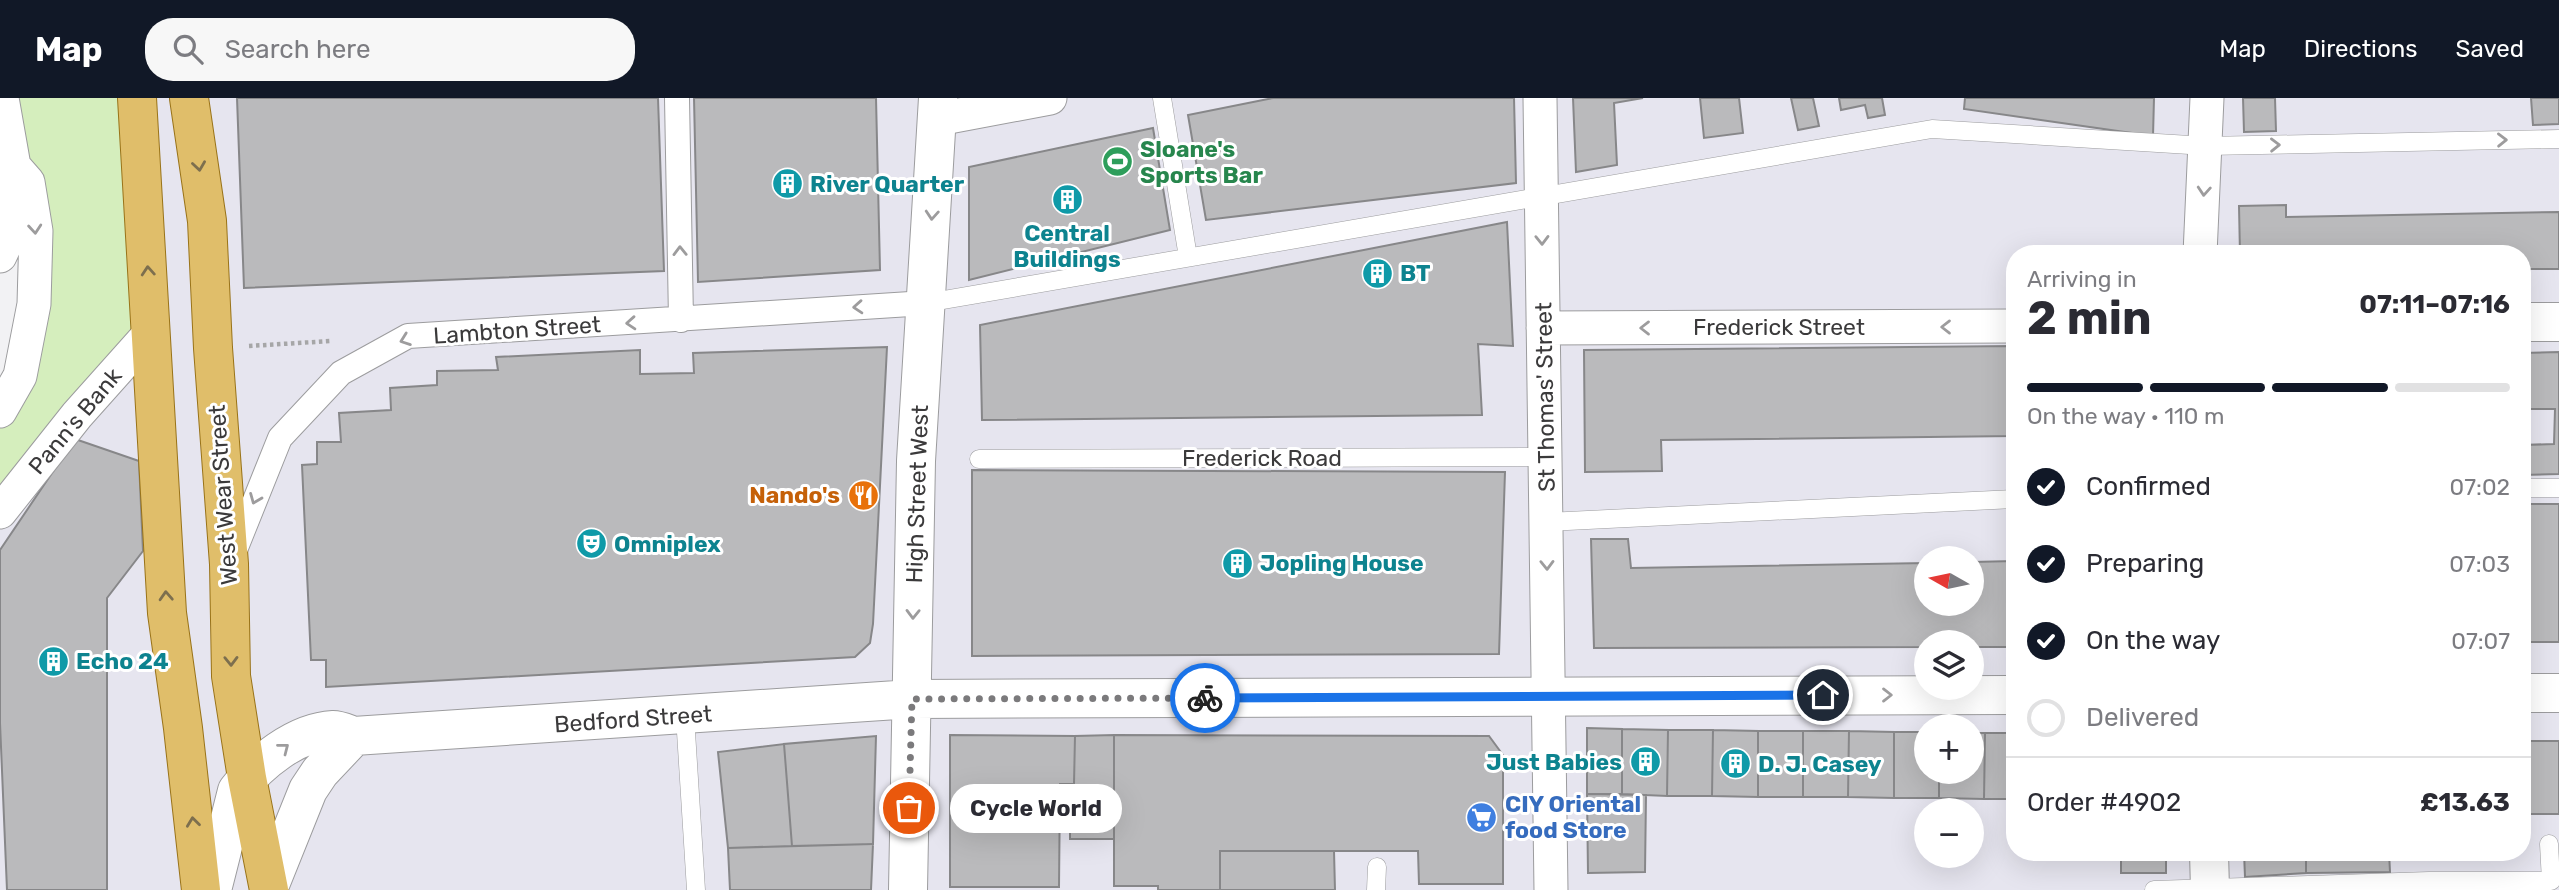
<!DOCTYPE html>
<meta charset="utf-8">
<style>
:root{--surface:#fff;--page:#f7f7f7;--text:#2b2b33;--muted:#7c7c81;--line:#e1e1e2;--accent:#111827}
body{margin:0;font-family:Rubik,sans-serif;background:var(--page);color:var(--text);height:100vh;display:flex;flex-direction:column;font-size:26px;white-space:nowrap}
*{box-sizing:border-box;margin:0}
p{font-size:23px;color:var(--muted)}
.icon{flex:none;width:38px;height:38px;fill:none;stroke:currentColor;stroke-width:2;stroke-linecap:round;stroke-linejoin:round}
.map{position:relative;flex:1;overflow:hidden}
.side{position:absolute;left:2006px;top:147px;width:525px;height:616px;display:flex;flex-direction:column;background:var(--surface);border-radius:28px;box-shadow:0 7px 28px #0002}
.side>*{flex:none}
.needle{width:46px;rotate:279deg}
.controls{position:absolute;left:1914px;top:448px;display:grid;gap:14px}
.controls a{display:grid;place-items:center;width:70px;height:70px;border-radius:50%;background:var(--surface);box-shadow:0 7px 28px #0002;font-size:35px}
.pin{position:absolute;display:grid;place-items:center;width:60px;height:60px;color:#fff;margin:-30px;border:4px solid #fff;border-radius:50%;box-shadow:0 2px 7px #0007}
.courier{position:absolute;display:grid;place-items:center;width:70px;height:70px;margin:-35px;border:5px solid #1a73e8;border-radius:50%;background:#fff;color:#222;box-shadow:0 2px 9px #0007}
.bubble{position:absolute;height:49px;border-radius:24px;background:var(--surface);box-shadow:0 7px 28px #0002;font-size:23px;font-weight:700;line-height:49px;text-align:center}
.summary em{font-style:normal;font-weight:700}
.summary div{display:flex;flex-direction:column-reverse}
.summary{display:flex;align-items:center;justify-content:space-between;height:119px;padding:0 21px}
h1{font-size:46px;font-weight:700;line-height:52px}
.bar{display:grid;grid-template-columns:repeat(4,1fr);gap:10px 7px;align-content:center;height:84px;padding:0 21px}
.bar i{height:9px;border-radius:5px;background:var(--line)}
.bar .on{background:var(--accent)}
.bar p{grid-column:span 4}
.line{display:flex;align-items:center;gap:18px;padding:0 21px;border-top:2px solid var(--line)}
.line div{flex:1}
ol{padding:0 21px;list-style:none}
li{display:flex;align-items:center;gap:21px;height:77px}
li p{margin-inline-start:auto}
li .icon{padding:7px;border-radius:50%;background:var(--accent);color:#fff;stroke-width:4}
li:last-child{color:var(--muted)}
li i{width:38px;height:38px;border:4px solid var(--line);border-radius:50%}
header{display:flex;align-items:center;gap:42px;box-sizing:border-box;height:98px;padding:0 35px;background:var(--accent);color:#fff}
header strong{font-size:33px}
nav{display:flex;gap:38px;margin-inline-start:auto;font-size:24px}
.search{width:490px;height:63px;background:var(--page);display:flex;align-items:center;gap:18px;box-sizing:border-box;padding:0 24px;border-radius:28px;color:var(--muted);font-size:26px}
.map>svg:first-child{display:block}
.built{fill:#e6e5ef;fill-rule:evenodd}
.green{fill:#d5eebd}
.building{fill:#bababc;stroke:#878789;stroke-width:2}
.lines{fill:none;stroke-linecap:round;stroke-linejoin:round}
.service-casing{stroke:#9c9c9e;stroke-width:19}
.pedestrian-casing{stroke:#9c9c9e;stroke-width:26}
.minor-casing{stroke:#9c9c9e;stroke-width:35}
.tertiary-casing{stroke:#9c9c9e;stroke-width:40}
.primary-casing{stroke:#997319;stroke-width:40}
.path{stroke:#a6a6a7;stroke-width:4.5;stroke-dasharray:3.5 3.5;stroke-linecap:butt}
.service{stroke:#fff;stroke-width:18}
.pedestrian{stroke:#fff;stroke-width:24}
.minor{stroke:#fff;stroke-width:33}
.tertiary{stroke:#fff;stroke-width:38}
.primary{stroke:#e0be6a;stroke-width:38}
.oneway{stroke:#9d9c9d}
.oneway2{stroke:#7d6f4e}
.done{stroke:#7b7a7c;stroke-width:7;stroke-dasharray:0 12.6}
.route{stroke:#1a73e8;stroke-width:9}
.labels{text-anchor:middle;stroke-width:6;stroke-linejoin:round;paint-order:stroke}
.leisure-label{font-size:23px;font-weight:bold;fill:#27864d;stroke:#fff;text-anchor:start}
.culture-label{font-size:23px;font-weight:bold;fill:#0d838f;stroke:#fff;text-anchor:start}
.street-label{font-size:23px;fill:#3b3a3b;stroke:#fff}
.food-label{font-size:23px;font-weight:bold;fill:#c56008;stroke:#fff;text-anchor:end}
.shop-label{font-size:23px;font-weight:bold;fill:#366cbe;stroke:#fff;text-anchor:start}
</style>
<header>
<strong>Map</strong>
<div class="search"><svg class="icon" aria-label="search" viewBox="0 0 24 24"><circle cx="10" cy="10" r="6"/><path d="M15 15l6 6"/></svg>Search here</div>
<nav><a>Map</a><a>Directions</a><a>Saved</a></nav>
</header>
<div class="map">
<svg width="2559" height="792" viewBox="0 0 2559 792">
<rect width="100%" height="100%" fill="#f2f2f4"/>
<path class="built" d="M90,0H2559V792H0V368ZM2014,156H2522V754H2014ZM1927,460H1972V506H1927ZM1927,544H1972V590H1927ZM1927,628H1972V674H1927ZM1927,712H1972V758H1927Z"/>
<path class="green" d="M2,0H137L152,233L0,414V313L34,206Z"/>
<path class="building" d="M237,0H658L664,173L244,190Z
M694,0H876L880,172L698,184Z
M1273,0H1514L1516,85L1206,122L1188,17Z
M1573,0H1643L1614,5L1617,67L1576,74Z
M1700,0H1739L1743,35L1704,40Z
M1791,0H1813L1819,28L1798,32Z
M1839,0H1882L1885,17L1868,20L1865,7L1841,12Z
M1965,0H2154L2153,38L1964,11Z
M2243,0H2275L2276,33L2244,34Z
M2531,0H2559V26L2533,27Z
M1153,30L1170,132L969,182V69Z
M2286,107V119L2559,114V171H2522V156H2240L2239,108Z
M1507,124L1513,248L1478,246L1482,317L982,322L980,227Z
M2014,248V338L1661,342L1662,373L1585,374L1584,252Z
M887,249L873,526L870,545L855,559L326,589V562H311L302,367L317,366V344H341L339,315L391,312L390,290L437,287V273L498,272L496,259L640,252V276L694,275L693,255Z
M2559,254V376L2522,377V347L2554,346L2555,311H2522V255Z
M75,341L139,363L143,453L107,500V792H7L0,625V452Z
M972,372L1505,374L1499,556L972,558Z
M2522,406H2559V544H2522Z
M1591,441H1628L1631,470L1927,465V506H1972V464L2014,463V549H1972V544H1927V549L1594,550Z
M1587,630L1622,631V696H1587Z
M1622,631L1668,632L1667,698L1622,696Z
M1668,632H1713L1712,698H1667Z
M1713,632L1758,633V699L1712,698Z
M1758,633H1803V699H1758Z
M1803,633H1849L1848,699H1803Z
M1849,633L1894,634V700L1848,699Z
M1894,634H1927V674H1939V700H1894Z
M1972,635H1985L1984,701L1939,700V674H1972Z
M1985,635H2014V701H1984Z
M950,637L1075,638L1074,686H1060L1059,789H950Z
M1114,637L1489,638L1503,657V786H1419L1418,753H1220V792H1158V788H1114Z
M1114,637V741H1070V686H1074L1075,638Z
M876,638L873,746L792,748L784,646Z
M2522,643H2559V716H2522Z
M784,646L792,748L728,750L718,654Z
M1587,696L1646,697L1645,774L1588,775Z
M873,746L871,792H730L728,750Z
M1220,753H1334L1335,792H1220Z
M2121,754H2166V775H2121Z
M2244,754H2306V775L2245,779Z
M2306,754H2389L2390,774L2306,775Z"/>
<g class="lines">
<defs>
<path id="service" d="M1162,0L1188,159
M926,205L1932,31L2206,48L2559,41
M979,361L1546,359
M2522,390H2559
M1547,424L2014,401
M685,618L696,792
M1376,792L1377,769
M2154,792L2429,783H2551L2549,746"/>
<path id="pedestrian" d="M677,0L681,222
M233,457L280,340L341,275L408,238L926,205"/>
<path id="minor" d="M1540,0L1551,792
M938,21L1050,0
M2200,156L2207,0
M0,158L6,145L14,68L2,0
M1543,230L2014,228
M0,313L20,278L34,206L36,133L28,84L14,68
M0,414L77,317L152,233"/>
<path id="tertiary" d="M2522,224H2559
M2522,595H2559
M2209,754L2210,792
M269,789L308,692L320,674L354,638
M212,792L237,693C258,665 296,634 333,632C340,632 348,636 354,638L912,601L2014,597
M908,792L916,363L938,0"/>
<path id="primary" d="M137,0L167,515L183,630L201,792
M189,0L207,123L213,250L229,466L231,578L247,680L269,792"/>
</defs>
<use href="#service" class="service-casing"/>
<use href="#pedestrian" class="pedestrian-casing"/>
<use href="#minor" class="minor-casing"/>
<use href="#tertiary" class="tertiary-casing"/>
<use href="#primary" class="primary-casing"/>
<path class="path" d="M249,248L331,243"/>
<use href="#service" class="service"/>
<use href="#pedestrian" class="pedestrian"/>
<use href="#minor" class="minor"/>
<use href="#tertiary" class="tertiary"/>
<use href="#primary" class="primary"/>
</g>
<defs><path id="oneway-chevron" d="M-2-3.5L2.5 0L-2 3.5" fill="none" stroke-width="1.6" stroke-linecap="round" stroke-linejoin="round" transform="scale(1.75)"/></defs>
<g class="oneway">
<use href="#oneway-chevron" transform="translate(2502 42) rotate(-1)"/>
<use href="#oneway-chevron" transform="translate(2275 47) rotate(-1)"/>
<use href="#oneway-chevron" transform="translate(2204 93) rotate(94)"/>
<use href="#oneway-chevron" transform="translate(932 117) rotate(94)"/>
<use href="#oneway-chevron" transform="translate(35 131) rotate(85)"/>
<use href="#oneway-chevron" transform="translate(1542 142) rotate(89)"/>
<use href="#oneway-chevron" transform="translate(680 153) rotate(-91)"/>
<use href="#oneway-chevron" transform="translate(858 209) rotate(176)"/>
<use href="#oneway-chevron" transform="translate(631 225) rotate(176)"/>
<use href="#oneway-chevron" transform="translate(1946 229) rotate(180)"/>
<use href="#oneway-chevron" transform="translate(1645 230) rotate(180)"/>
<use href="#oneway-chevron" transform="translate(405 242) rotate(160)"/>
<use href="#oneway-chevron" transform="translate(255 401) rotate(112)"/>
<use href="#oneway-chevron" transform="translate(1547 467) rotate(89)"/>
<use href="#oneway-chevron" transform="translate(913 516) rotate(91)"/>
<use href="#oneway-chevron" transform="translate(1887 597)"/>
<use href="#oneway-chevron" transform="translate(284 650) rotate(-38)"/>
</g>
<g class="oneway2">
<use href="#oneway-chevron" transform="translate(199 68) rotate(82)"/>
<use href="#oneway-chevron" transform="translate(148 173) rotate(-94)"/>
<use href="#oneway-chevron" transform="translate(166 498) rotate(-93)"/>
<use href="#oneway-chevron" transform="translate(231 563) rotate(89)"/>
<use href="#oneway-chevron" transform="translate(193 724) rotate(-97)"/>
</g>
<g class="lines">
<path class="done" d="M909,710L912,601L1205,600"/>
<path class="route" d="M1205,600L1823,597"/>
</g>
<defs>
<symbol id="stadium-disc" viewBox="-11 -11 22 22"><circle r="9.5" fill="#2e9e5b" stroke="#fff"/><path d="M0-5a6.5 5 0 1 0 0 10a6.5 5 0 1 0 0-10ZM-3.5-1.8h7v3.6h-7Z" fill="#fff"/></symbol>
<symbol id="building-disc" viewBox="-11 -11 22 22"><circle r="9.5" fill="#0f9aa8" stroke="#fff"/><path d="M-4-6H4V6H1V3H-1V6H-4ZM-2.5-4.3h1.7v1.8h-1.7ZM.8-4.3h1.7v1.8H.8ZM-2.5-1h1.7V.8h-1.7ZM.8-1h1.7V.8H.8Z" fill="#fff"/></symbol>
<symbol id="restaurant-disc" viewBox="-11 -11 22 22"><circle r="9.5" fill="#e8710a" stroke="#fff"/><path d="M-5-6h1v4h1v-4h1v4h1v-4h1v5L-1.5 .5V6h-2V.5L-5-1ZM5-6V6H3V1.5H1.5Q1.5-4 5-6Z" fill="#fff"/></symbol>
<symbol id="theatre-disc" viewBox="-11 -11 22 22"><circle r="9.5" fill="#0f9aa8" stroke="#fff"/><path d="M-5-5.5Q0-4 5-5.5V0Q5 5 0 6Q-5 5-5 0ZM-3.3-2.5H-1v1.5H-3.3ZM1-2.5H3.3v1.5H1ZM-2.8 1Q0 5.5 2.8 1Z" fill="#fff"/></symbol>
<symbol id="supermarket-disc" viewBox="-11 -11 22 22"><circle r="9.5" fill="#3f7fe0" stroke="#fff"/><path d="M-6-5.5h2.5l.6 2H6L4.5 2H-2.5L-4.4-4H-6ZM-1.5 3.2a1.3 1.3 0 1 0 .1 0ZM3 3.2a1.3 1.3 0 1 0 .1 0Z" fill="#fff"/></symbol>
</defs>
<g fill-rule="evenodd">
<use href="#stadium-disc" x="1100" y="46" width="35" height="35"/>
<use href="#building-disc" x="770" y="68" width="35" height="35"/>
<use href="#building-disc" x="1050" y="84" width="35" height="35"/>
<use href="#building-disc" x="1360" y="158" width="35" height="35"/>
<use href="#restaurant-disc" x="846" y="380" width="35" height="35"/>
<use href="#theatre-disc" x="574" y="428" width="35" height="35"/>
<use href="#building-disc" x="1220" y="448" width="35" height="35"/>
<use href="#building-disc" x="36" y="546" width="35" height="35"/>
<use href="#building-disc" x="1628" y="646" width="35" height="35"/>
<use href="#building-disc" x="1718" y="648" width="35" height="35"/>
<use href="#supermarket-disc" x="1464" y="702" width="35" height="35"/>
</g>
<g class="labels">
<g class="leisure-label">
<text x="1140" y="59">Sloane's<tspan x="1140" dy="26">Sports Bar</tspan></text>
</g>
<g class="culture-label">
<text x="810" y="94">River Quarter</text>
<text x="1067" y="143" text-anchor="middle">Central<tspan x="1067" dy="26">Buildings</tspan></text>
<text x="1400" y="183">BT</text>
<text x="614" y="454">Omniplex</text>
<text x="1260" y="473">Jopling House</text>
<text x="76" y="571">Echo 24</text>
<text x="1622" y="672" text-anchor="end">Just Babies</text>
<text x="1758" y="674">D. J. Casey</text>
</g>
<g class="street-label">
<text x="1779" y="237">Frederick Street</text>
<text transform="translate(517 232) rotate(-4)" y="8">Lambton Street</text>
<text transform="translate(1545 299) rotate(-91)" y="8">St Thomas' Street</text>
<text transform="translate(75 323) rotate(-50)" y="8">Pann's Bank</text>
<text x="1262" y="368">Frederick Road</text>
<text transform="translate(917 396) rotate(-88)" y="8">High Street West</text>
<text transform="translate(223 397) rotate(-94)" y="8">West Wear Street</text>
<text transform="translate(633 621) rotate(-4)" y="8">Bedford Street</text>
</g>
<g class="food-label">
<text x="840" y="405">Nando's</text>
</g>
<g class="shop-label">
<text x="1505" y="714">CIY Oriental<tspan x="1505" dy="26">food Store</tspan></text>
</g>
</g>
</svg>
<div class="controls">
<a><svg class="needle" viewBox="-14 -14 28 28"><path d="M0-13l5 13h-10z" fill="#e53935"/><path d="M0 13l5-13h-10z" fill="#7c7c81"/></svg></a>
<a><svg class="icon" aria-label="layers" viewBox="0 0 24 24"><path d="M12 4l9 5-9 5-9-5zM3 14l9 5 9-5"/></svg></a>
<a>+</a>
<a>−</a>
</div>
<div class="pin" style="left:909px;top:710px;background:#ea580c"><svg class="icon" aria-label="bag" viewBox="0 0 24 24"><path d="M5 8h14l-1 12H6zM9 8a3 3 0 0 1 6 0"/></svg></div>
<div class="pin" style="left:1823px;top:597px;background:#1f2937"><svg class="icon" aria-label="home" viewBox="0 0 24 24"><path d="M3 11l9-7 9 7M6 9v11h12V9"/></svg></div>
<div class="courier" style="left:1205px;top:600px"><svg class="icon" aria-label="bike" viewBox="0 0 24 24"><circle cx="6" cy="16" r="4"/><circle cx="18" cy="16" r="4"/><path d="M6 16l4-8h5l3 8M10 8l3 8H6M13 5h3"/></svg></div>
<div class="bubble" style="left:950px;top:686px;width:172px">Cycle World</div>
<section class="side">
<div class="summary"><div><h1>2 min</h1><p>Arriving in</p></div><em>07:11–07:16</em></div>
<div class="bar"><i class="on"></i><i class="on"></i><i class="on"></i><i></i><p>On the way · 110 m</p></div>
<ol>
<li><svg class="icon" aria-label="check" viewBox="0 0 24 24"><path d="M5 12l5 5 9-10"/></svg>Confirmed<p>07:02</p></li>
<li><svg class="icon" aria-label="check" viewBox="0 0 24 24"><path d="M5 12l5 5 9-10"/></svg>Preparing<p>07:03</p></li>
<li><svg class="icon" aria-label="check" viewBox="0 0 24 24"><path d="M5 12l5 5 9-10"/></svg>On the way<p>07:07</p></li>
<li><i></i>Delivered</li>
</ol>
<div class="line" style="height:91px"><div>Order #4902</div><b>£13.63</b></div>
</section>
</div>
